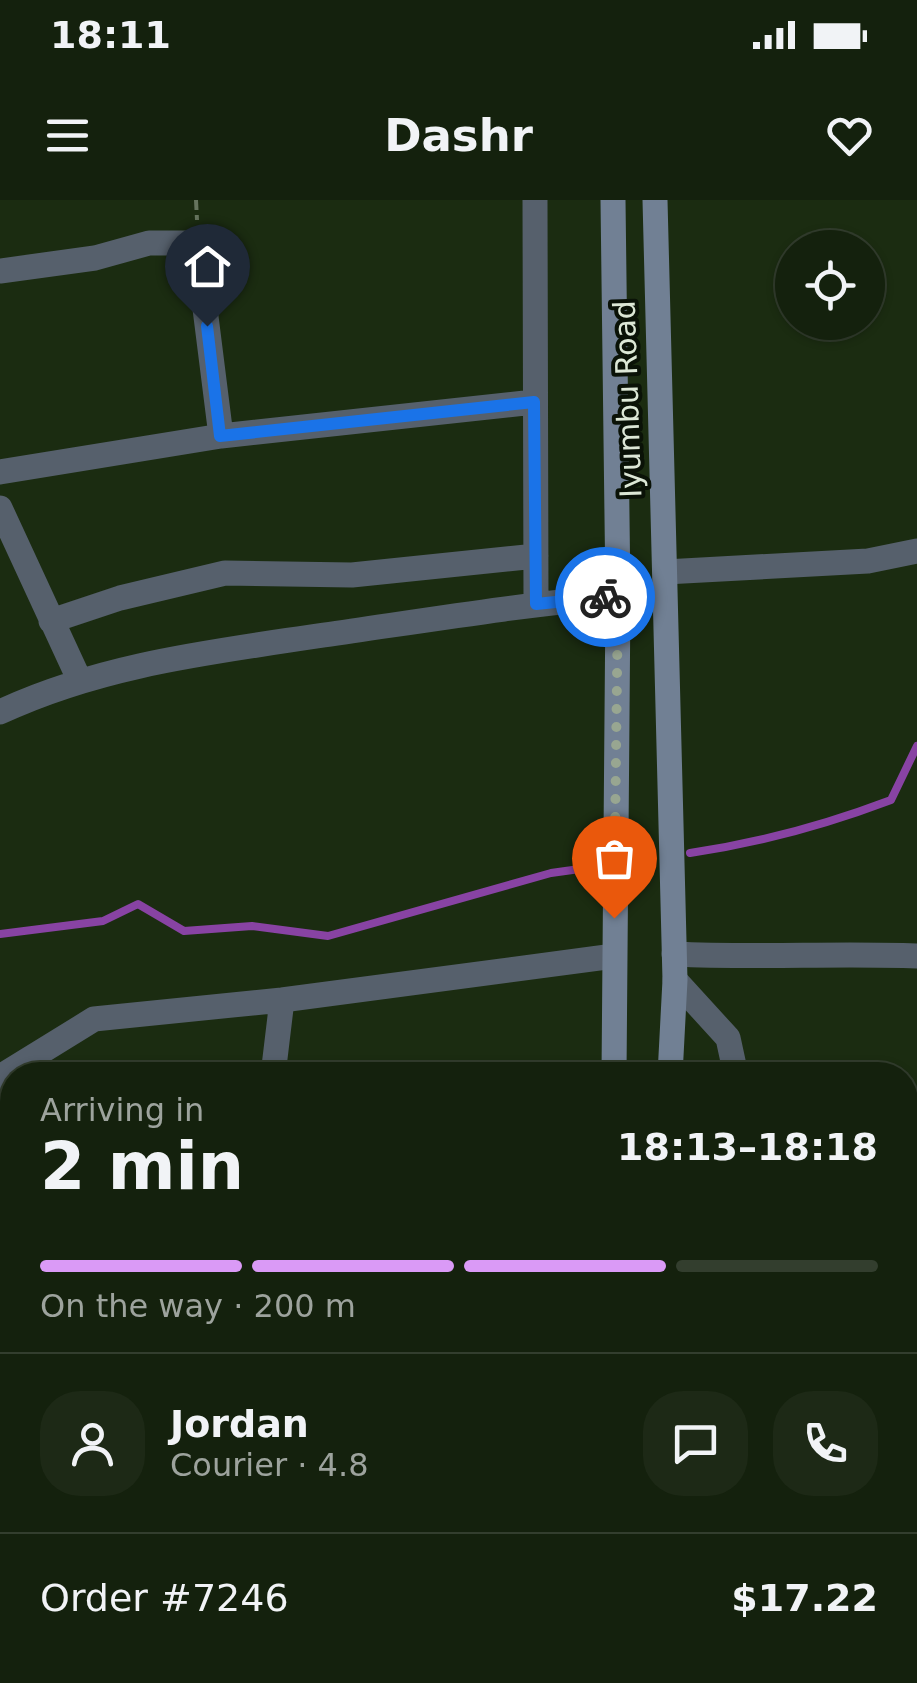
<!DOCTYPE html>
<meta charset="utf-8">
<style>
:root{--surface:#14210d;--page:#1d2916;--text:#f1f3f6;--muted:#9da39d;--line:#333e2e;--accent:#da9af6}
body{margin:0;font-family:"DejaVu Sans",sans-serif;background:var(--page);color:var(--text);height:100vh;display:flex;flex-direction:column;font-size:38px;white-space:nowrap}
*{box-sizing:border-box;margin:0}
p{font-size:32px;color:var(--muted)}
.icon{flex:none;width:55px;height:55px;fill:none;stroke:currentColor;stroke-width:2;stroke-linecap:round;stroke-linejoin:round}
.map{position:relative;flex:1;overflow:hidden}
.drawer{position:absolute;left:0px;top:862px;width:918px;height:622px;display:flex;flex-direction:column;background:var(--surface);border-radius:40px 40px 0 0;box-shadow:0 2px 8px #0004,0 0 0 2px var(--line)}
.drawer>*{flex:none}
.fabs{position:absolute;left:775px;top:30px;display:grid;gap:20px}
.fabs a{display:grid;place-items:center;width:110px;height:110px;border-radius:50%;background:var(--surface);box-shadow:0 2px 8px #0004,0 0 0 2px var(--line);font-size:50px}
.pin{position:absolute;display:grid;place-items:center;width:85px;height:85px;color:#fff;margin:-102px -42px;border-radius:50% 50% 50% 0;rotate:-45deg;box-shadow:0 0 10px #0007}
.pin .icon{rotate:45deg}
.courier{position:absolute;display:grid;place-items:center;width:100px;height:100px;margin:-50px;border:8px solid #1a73e8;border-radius:50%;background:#fff;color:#222;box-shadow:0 2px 12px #0007}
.headline em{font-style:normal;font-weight:600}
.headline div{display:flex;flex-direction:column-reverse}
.headline{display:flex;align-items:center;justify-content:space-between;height:170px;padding:0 40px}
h1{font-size:65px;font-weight:600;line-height:75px}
.bar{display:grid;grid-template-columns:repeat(4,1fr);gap:15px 10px;align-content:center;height:120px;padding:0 40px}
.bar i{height:12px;border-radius:8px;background:var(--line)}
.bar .on{background:var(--accent)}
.bar p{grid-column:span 4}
.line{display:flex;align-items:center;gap:25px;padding:0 40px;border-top:2px solid var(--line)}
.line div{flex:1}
.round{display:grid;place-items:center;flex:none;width:105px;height:105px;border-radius:40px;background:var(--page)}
.status{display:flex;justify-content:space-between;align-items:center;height:70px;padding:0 50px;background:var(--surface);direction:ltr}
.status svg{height:28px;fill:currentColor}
header{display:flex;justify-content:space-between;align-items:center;height:130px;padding:0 40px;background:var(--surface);font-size:45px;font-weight:600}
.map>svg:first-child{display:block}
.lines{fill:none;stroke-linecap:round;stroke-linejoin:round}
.stream{stroke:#8843a3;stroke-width:8}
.path{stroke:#65745d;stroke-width:4;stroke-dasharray:10 5;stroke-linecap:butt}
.street{stroke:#56606c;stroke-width:25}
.secondary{stroke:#718094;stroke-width:25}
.done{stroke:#98a691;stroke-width:10;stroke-dasharray:0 18}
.route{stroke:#1a73e8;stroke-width:12}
.labels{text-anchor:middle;stroke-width:8;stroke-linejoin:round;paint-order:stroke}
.street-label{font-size:30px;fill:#dce7d6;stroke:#0a1207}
</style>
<div class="status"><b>18:11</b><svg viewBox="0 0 49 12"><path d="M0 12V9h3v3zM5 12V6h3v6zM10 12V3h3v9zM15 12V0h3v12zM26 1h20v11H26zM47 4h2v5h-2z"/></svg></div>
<header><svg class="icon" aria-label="menu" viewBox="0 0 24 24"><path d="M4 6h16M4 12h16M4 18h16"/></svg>Dashr<svg class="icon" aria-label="heart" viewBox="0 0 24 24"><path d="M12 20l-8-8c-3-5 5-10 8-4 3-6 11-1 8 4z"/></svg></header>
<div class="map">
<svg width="917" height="1483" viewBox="0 0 917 1483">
<rect width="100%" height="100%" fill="#1b2c11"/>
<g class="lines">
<path class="stream" d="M690,653C759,643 825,625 891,600L917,546
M636,661L647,659
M0,734L103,721L138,704L184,731L252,726L328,736L551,673L594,667"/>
<path class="path" d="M196,0L197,20"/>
<path class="street" d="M535,0L536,404
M0,71L95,58L149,43H185L198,53L221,236
M0,272L221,236L534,202
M0,308L79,479
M665,372L868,361L917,351
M51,421L120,398L225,373L352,375L536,356
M0,512C103,464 212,452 324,435C422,421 519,405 618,396
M674,754C756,758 836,753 917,756
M675,780L728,838L736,875
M273,875L282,800
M0,877L94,819L282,800L614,756
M905,971L917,970
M905,1275L917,1309
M0,1281L12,1278
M905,1397L917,1365
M281,1483L293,1472
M864,1483L868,1472"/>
<path class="secondary" d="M613,0L618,396L614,875
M655,0L675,780L670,875
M359,1483L370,1472
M430,1483L439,1472"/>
</g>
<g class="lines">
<path class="done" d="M605,397L618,396L614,718"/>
<path class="route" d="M207,126L220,236L534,202L536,404L605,397"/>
</g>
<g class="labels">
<g class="street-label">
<text transform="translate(628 199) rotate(-92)" y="10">Iyumbu Road</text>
</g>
</g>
</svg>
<div class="fabs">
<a><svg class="icon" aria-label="locate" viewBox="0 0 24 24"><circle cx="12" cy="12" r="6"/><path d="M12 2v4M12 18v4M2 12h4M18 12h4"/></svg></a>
</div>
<div class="pin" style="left:614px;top:718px;background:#ea580c"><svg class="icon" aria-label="bag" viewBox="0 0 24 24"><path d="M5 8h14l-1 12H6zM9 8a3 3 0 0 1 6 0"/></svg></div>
<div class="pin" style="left:207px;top:126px;background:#1f2937"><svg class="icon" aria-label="home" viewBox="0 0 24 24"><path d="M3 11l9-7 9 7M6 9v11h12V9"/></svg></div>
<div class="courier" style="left:605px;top:397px"><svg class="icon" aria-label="bike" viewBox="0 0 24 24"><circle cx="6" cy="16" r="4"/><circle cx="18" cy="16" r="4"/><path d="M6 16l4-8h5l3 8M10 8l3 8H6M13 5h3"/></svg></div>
<section class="drawer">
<div class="headline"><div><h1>2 min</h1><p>Arriving in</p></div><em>18:13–18:18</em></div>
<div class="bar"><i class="on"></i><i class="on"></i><i class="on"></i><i></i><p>On the way · 200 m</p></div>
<div class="line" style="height:180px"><a class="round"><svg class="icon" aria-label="person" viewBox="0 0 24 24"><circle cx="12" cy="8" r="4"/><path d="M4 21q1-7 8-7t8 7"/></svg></a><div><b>Jordan</b><p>Courier · 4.8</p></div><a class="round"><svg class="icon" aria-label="chat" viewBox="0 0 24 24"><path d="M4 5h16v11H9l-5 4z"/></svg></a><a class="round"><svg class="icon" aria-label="phone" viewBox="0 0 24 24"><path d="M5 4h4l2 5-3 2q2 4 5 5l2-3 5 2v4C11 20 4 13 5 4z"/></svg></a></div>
<div class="line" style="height:130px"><div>Order #7246</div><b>$17.22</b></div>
</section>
</div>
